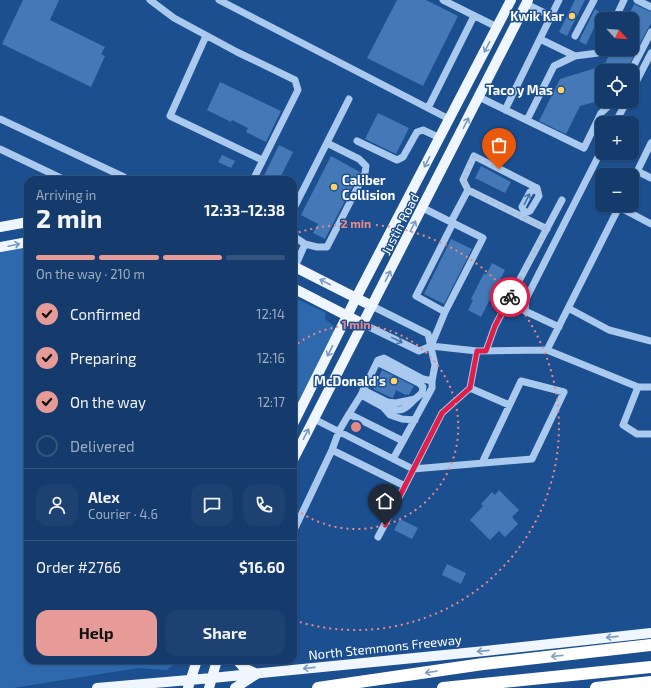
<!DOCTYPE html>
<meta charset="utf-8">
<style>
:root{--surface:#143b6b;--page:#1d4271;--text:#f1f3f6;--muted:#9dadc1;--line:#33557e;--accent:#e69b98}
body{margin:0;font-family:"Exo 2",sans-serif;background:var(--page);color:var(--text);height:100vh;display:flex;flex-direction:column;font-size:15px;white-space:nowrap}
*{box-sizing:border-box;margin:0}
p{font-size:13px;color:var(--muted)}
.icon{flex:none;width:22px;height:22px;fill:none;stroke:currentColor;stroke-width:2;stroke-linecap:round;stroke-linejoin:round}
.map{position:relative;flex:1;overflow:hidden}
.panel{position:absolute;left:24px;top:176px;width:273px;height:488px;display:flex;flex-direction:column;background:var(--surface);border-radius:12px;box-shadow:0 1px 3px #0004,0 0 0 1px var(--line)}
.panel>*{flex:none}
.needle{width:26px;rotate:116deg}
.fabs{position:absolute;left:595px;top:12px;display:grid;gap:8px}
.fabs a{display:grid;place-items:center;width:44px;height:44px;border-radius:8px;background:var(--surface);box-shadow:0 1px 3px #0004,0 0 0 1px var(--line);font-size:20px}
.pin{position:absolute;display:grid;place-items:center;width:34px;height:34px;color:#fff;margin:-41px -17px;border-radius:50% 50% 50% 0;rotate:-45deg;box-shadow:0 0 4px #0007}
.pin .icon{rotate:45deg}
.courier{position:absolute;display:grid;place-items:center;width:40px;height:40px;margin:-20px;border:3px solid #e11d48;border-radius:50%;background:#fff;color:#222;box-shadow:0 1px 5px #0007}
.head em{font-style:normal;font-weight:700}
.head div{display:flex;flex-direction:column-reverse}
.head{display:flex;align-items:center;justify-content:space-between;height:68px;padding:0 12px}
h1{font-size:26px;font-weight:700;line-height:30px}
.bar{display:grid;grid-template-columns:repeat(4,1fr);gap:6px 4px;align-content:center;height:48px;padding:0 12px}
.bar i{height:5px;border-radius:3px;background:var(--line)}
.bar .on{background:var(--accent)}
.bar p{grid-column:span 4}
.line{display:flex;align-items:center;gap:10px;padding:0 12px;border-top:1px solid var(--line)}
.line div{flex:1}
.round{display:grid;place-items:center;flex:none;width:42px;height:42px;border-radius:12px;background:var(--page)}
ol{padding:0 12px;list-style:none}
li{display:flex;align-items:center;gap:12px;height:44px}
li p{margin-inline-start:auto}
li .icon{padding:4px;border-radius:50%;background:var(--accent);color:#111;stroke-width:4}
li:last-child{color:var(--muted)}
li i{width:22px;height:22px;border:2px solid var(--line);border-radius:50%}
.button{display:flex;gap:8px;margin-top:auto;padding:8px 12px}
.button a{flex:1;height:46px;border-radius:12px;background:var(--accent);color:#111;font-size:16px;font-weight:700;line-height:46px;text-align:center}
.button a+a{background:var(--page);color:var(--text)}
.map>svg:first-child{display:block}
.green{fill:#2e69ad}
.building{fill:#4478b7}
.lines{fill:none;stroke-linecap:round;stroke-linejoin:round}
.minor{stroke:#a9c9ee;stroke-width:7}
.major{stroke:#f0f6ff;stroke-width:10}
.highway{stroke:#fff;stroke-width:12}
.oneway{stroke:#7b9ac1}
.oneway2{stroke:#4674ac}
.oneway3{stroke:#829ec1}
.done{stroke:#afc1d8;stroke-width:4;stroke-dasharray:0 7.2}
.route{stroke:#e11d48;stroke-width:5}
.ring{fill:none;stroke:#e88989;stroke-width:2;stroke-dasharray:2 4}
.poi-dot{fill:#ffd166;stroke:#1b4f8f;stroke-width:1.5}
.labels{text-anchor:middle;stroke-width:3;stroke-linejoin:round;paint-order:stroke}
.poi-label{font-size:13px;font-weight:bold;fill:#fff;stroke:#1b4f8f;text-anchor:end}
.street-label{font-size:13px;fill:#fff;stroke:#1b4f8f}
.centre{fill:#e88989;stroke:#1b4f8f;stroke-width:2}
.ring-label{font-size:12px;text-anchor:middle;font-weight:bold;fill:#e88989;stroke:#1b4f8f;stroke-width:3;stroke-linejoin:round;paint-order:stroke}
</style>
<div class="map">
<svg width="651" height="688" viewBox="0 0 651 688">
<rect width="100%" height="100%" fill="#1b4f8f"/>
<path class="green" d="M28,247V660H182L166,670L138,668L13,688H0V251Z
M293,297L326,313L325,319L334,326V333L293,411Z"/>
<path class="building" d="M23,0H59L50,20L105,47L101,54L105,56L91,87L2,44Z
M397,0H426L458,16L423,86L367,58Z
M575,0H585L567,36L559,32Z
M634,4L651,12V24L647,30L626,71H602V100L580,106L566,134L539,121L560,79L602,66V70L612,49H632V19H627Z
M595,9L601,13L586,45L579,41Z
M220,82L281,111L266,142L246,132L248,128L232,120L231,122L207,110Z
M378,113L409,128L396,154L365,139Z
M279,145L293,152L279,180H262Z
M222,155L235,161L231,168L218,162Z
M331,156L360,172L325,239L313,233L318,224L301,215Z
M481,166L511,182L505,193L475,178Z
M451,239L472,249L444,304L424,294Z
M492,263L505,270L481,317L468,310L473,300L471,299L484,273L486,275Z
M382,370L414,386L409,395L407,394L406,395L396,390L393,398L390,397L373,389Z
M499,490L519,510L512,517L518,524L505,537L499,531L490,540L470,520L483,506L481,504L492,492L495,495Z
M400,519L418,528L412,539L394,530Z
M447,564L466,573L461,584L442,575Z"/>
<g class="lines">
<path class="minor" d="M150,0L174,18L237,52L295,80L298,90L253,180
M219,0L449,119
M443,0L497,27
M637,0L651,7
M526,4L551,16
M615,19L624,0
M206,36L170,116L262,160
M575,36L594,0
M540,39L575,56L598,53L602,45
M631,71L651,32
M632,90L651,53
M479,97L584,148L601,113L614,101
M428,108L474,16
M505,110L559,0
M0,119L124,177V180
M527,120L554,66L575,56
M615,123L627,101
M357,141L397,160L403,157L417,132L423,130L440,138
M0,149L65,180
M637,171L651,178
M632,182L651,143
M468,190L463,180L474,156L537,188L539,196L530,211L525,213L522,217
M619,207L651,224
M293,210L349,99
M525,213L522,207L530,192L537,188
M451,222L468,190L547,229
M293,236L305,244
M295,267L305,244L317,247H327L365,173L366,166L359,159L327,143
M568,308L609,330L651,341
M445,312L416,296L453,223
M363,324L419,351L431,346L445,312L483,238L423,208
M559,327L525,311L526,299L602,149
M431,346L477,351L547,350L638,387H651
M547,350L620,205
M486,351L495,326L562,200
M638,387L623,425L637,434H651
M470,388L477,351
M363,390L387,402L396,403L415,399L422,393L423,387L419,383L377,362
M361,395L383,407L390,415L402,419L415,420
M387,402L390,408C401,413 407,408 415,399
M349,414L361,395L378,360L384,358L423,379L432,381
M314,419L413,469L532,459L564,392L521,381L482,463
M332,450L405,486L378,537
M393,459L403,441
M405,486L442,413L470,388L509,405
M293,527L295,528L332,450L339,431L349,414L403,441L432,388V381L435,365L428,334L372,306"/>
<path class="major" d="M0,227L28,222
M0,247L28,242
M293,266L372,306
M293,288L363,324
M293,424L356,298L511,0
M293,460L528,0
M237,660L244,668L257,674
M97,688L212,678L485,651L651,633
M188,688L197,660
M209,688L217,660
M235,688L255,675"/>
<path class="highway" d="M318,688L483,664L651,645
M443,688L651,667
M596,688L651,682"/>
</g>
<defs><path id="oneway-shaft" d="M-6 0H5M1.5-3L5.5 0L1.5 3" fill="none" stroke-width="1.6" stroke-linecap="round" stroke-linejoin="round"/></defs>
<g class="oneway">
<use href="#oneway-shaft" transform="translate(487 47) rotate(118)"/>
<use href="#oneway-shaft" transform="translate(466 123) rotate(-63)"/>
<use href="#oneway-shaft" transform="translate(427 162) rotate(117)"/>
<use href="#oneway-shaft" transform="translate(413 226) rotate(-63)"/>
<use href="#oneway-shaft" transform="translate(14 245) rotate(-12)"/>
<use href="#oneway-shaft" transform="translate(388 276) rotate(-63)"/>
<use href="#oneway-shaft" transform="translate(325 282) rotate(-153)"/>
<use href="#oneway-shaft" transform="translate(330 351) rotate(117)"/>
<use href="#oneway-shaft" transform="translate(306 434) rotate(-63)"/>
<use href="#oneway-shaft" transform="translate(612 637) rotate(174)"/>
<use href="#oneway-shaft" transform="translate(483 651) rotate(174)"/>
<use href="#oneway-shaft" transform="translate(309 668) rotate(174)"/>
</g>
<g class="oneway2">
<use href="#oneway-shaft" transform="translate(527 199) rotate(-63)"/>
<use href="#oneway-shaft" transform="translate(397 340) rotate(26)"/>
</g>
<g class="oneway3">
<use href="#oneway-shaft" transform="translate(557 656) rotate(174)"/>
<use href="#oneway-shaft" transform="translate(431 672) rotate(172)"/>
</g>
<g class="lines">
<path class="done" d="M499,169L474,156L463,180L468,190L547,229L510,297"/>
<path class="route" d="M385,525L442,413L470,388L477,351H486L495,326L510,297"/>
</g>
<g class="ring">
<path d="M293 347A102 102 0 1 1 293 507"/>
<path d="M293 234A203 203 0 1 1 293 620"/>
</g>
<g class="poi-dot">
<circle cx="572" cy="16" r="4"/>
<circle cx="561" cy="90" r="4"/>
<circle cx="334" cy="187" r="4"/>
<circle cx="394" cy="381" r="4"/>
</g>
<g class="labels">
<g class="poi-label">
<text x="564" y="21">Kwik Kar</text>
<text x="553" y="95">Taco y Mas</text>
<text x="342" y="185" text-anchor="start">Caliber<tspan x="342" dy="15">Collision</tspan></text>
<text x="386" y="386">McDonald's</text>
</g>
<g class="street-label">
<text transform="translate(400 224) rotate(-63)" y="5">Justin Road</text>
<text transform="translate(385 647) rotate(-6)" y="5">North Stemmons Freeway</text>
</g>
</g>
<circle cx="356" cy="427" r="6" class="centre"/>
<g class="ring-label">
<text x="356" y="228">2 min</text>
<text x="356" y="329">1 min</text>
</g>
</svg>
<div class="fabs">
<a><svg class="needle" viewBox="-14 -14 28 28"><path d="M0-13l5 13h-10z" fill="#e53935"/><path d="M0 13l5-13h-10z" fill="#9dadc1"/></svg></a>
<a><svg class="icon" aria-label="locate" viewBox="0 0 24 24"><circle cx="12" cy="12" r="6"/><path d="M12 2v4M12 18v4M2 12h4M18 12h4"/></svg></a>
<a>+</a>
<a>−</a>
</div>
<div class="pin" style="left:499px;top:169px;background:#ea580c"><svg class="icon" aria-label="bag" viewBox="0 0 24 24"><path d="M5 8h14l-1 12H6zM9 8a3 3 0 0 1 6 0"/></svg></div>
<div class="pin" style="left:385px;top:525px;background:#1f2937"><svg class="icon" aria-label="home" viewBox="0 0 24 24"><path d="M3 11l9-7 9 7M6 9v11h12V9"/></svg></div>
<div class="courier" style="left:510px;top:297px"><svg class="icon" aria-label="bike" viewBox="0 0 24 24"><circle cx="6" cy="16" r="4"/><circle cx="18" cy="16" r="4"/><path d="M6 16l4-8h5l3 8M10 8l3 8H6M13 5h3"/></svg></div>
<section class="panel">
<div class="head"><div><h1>2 min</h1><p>Arriving in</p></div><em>12:33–12:38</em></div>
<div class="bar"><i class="on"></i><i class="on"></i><i class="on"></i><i></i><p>On the way · 210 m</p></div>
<ol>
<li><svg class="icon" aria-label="check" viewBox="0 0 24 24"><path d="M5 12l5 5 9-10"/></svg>Confirmed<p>12:14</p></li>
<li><svg class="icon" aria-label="check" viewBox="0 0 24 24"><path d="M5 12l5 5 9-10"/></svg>Preparing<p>12:16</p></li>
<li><svg class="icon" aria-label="check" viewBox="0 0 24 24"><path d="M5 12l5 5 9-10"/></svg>On the way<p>12:17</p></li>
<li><i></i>Delivered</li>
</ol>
<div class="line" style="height:72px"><a class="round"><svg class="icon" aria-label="person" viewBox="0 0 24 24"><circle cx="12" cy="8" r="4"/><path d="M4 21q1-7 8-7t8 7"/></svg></a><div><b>Alex</b><p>Courier · 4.6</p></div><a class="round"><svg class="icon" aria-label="chat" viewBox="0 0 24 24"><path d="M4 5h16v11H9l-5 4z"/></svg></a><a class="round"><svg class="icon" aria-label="phone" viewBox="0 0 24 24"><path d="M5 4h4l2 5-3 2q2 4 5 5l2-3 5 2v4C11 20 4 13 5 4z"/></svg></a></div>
<div class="line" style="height:52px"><div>Order #2766</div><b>$16.60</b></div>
<div class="button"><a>Help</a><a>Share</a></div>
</section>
</div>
